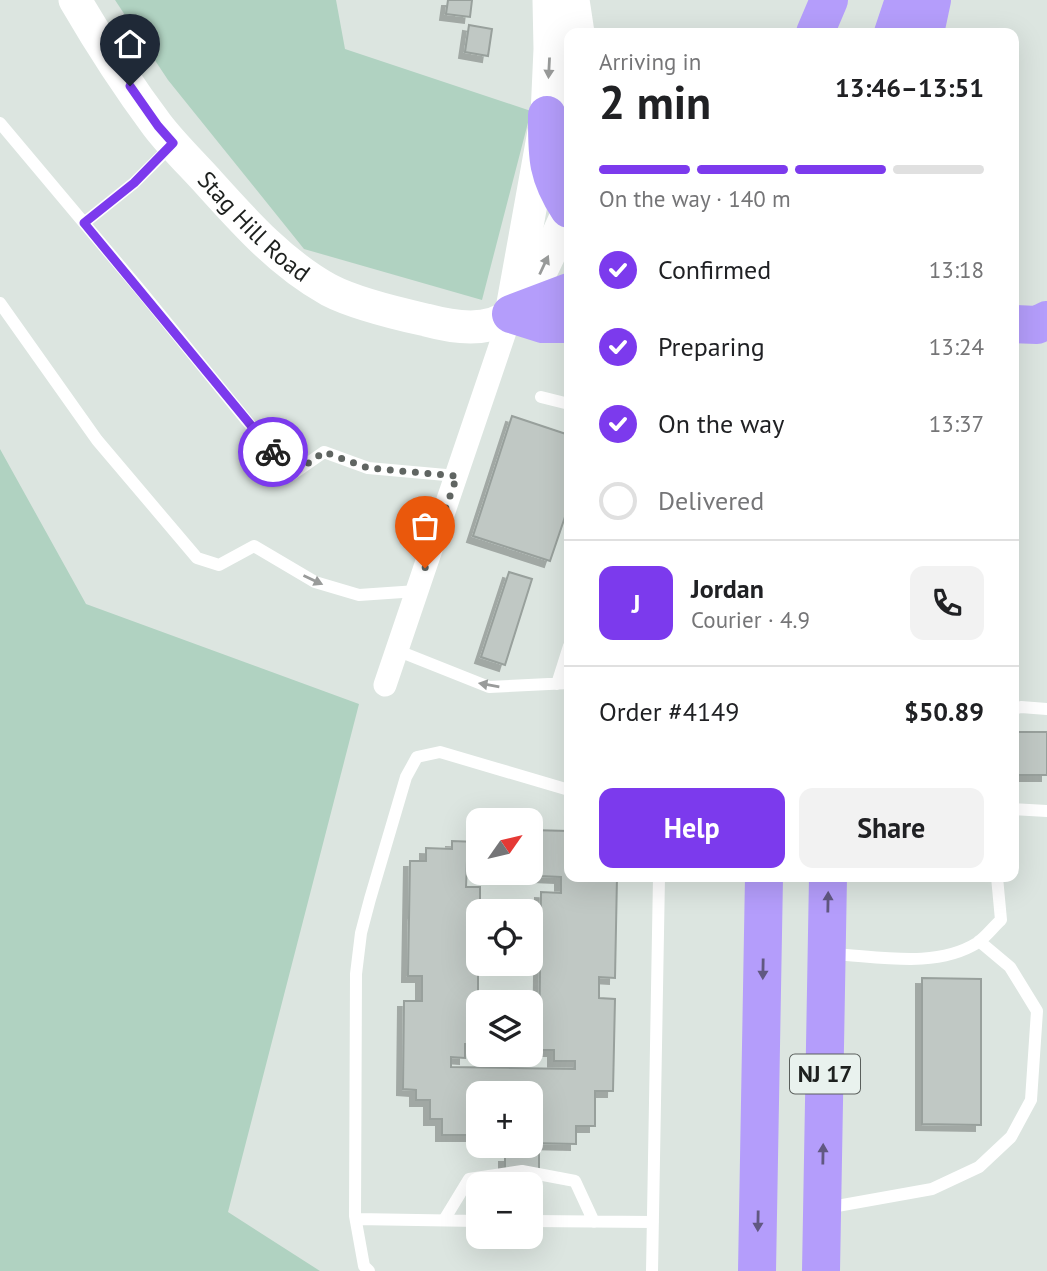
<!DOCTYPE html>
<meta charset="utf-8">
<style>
:root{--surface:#fff;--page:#f2f2f2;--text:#202124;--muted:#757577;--line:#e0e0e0;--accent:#7c3aed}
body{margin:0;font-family:"PT Sans",sans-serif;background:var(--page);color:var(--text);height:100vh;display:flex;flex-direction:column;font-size:26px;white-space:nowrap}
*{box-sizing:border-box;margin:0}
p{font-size:23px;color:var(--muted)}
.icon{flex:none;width:38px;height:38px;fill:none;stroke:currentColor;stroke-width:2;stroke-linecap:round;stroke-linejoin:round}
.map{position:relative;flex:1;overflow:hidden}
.sheet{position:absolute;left:564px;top:28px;width:455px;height:854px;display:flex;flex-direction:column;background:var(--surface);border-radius:14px;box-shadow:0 7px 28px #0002}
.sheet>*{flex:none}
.needle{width:46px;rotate:56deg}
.buttons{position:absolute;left:466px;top:808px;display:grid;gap:14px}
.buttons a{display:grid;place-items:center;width:77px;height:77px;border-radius:14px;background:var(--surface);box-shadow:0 7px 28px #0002;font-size:35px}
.pin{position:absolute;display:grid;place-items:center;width:60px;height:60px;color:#fff;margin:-72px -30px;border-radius:50% 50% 50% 0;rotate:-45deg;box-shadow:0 0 7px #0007}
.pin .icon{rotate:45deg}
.courier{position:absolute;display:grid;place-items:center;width:70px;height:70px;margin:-35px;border:5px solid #7c3aed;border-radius:50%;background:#fff;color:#222;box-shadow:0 2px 9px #0007}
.overview em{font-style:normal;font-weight:700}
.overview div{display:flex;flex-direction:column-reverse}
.overview{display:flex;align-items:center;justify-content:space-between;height:119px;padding:0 35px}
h1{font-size:46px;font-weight:700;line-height:52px}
.bar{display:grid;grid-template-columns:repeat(4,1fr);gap:10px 7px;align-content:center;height:84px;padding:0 35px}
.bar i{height:9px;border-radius:5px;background:var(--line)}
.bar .on{background:var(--accent)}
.bar p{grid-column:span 4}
.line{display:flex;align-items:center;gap:18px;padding:0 35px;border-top:2px solid var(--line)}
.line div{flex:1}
.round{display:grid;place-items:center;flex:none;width:74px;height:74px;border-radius:14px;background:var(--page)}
ol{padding:0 35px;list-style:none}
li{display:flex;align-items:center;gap:21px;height:77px}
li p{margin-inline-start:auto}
li .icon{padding:7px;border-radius:50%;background:var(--accent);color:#fff;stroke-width:4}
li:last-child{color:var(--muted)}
li i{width:38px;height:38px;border:4px solid var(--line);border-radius:50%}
.primary-button{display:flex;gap:14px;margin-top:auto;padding:14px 35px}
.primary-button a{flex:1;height:80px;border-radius:14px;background:var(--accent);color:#fff;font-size:28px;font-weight:700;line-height:80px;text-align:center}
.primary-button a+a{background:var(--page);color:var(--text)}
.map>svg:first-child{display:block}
.green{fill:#b0d2c1}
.building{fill:#c0c8c4;stroke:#98a09c;stroke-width:2;filter:url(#shadow)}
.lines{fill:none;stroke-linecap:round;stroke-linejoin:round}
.lane{stroke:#fff;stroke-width:12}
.street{stroke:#fff;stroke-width:23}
.secondary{stroke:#fff;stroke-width:33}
.highway{stroke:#b49dfb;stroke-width:38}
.oneway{fill:#999b9a}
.oneway2{fill:#615881}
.done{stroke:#606562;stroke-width:7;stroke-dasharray:0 12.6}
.route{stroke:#7c3aed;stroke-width:9}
.labels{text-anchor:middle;stroke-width:5;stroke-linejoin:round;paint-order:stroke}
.shield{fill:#e9f2ee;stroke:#5a5f5c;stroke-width:2}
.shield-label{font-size:23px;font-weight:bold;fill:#1d201e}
.street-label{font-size:24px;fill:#1d201e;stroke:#e9f2ee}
</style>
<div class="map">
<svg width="1047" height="1271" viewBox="0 0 1047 1271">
<defs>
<filter id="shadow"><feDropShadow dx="-6" dy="6" stdDeviation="0" flood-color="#0004"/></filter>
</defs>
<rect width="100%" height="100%" fill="#dce5e0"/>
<path class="green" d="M115,0H336L345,49L531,111L482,300L304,249L168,80Z
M0,449L86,604L359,704L228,1212L320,1271H0Z"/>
<path class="building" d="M448,0H472L470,17L446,14Z
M469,25L492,29L488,56L465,52Z
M512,416L569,435V505L550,561L473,536Z
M509,572L532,579L505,665L481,657Z
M1013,732H1047V775H1013Z
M530,830L569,831V877H617L615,978L599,977V998L615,999L613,1091H595V1126H576V1144L532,1143V1153H539V1187H530V1185H505V1156H519L520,1146H530V1094H478V1135H442V1119H430V1100H416V1090L403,1089L404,1001H422V976H408L410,861H426V848L452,849V841L478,842V861H467L466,887H480V912H478V1044H465V1058L451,1057V1067L575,1069V1061H554V1050H539L541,892L561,893V877L539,876V870H530Z
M922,978L981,979V1125L922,1124Z"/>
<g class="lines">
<path class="lane" d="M0,123L142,292L291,475L324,452L368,468L457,476
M84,223L134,183L171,146
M0,303L97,440L197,558L219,565L254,546L315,582L359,595L417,591
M541,397L569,404
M1013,626V629
M396,650L489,687L569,683
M557,684L569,646
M1013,709L1021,707L1047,709
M1013,809L1047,811
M831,954C878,956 935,969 977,943C986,937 993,927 1001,920L997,877
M826,1208L932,1189L979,1167L1011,1137L1031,1100L1037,1011L1010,967L979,941
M356,1219L478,1221
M444,1220L469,1179L522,1171L575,1181L594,1222
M530,1221L653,1222
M369,1271L364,1266L355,1216L356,974L361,933L370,899L406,777L417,757L440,752L569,790
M652,1271L659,877"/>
<path class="street" d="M385,685L511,314"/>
<g class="secondary">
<path id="s1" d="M75,0C100,43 127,85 157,125C173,146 193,165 210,184C246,224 282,264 329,290C352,302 399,314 426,320C452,327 490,334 512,313C538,288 553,243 569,211"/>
<path d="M573,0L578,33"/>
<path d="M512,309L547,115L550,49L549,0"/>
</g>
<path class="highway" d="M815,33L829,0
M893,33L904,0
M925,33L932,0
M547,115C547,155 546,174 569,209
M511,314L569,292
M511,314L543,324H569
M1013,324L1037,325L1047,320
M757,1271L764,877
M821,1271L828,877"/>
</g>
<defs><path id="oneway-solid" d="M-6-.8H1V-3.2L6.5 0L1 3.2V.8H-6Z" transform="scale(1.75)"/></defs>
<g class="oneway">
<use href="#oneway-solid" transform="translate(549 68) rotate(93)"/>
<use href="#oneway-solid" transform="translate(544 265) rotate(-65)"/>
<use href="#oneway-solid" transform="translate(313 580) rotate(25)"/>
<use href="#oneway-solid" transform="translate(489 685) rotate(-170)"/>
</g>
<g class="oneway2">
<use href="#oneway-solid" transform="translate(828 902) rotate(-89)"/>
<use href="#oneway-solid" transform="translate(763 969) rotate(91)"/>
<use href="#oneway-solid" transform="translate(823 1154) rotate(-89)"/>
<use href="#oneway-solid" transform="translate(758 1221) rotate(91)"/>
</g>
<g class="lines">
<path class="done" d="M273,452L291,475L324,452L368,468L457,476L425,568"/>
<path class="route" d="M130,86L158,126L173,143L134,183L84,223L273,452"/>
</g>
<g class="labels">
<rect class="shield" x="790" y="1054.5" width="70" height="39" rx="5"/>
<g class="shield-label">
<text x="825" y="1082">NJ 17</text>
</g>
<g class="street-label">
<text dy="8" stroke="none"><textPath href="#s1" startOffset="290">Stag Hill Road</textPath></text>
</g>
</g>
</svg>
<div class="buttons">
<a><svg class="needle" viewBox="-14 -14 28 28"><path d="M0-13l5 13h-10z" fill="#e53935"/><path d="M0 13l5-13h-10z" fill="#757577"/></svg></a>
<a><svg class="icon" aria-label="locate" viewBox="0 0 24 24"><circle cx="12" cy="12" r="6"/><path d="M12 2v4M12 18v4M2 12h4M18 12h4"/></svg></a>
<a><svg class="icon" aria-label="layers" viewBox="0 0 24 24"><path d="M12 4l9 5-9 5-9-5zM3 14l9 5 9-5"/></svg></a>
<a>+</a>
<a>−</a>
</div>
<div class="pin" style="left:425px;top:568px;background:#ea580c"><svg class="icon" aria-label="bag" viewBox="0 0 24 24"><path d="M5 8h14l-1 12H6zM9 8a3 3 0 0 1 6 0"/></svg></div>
<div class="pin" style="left:130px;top:86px;background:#1f2937"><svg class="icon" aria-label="home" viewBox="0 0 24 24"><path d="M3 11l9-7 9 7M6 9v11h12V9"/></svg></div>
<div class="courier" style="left:273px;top:452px"><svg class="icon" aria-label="bike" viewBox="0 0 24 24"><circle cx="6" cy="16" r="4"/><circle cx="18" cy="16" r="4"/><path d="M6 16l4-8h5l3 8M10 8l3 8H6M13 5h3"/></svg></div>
<section class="sheet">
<div class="overview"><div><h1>2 min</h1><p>Arriving in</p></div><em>13:46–13:51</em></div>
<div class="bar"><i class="on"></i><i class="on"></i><i class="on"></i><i></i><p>On the way · 140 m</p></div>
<ol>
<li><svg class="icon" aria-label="check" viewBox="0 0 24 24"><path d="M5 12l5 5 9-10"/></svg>Confirmed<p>13:18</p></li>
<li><svg class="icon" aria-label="check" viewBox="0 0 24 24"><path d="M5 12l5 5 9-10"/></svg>Preparing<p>13:24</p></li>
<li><svg class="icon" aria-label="check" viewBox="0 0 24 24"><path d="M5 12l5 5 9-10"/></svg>On the way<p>13:37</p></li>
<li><i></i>Delivered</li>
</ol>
<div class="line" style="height:126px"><b class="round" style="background:var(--accent);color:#fff">J</b><div><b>Jordan</b><p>Courier · 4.9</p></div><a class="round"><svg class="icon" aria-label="phone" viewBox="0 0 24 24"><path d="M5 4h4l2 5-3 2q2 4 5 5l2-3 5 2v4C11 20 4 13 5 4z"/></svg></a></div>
<div class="line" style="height:91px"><div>Order #4149</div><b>$50.89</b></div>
<div class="primary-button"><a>Help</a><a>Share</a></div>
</section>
</div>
